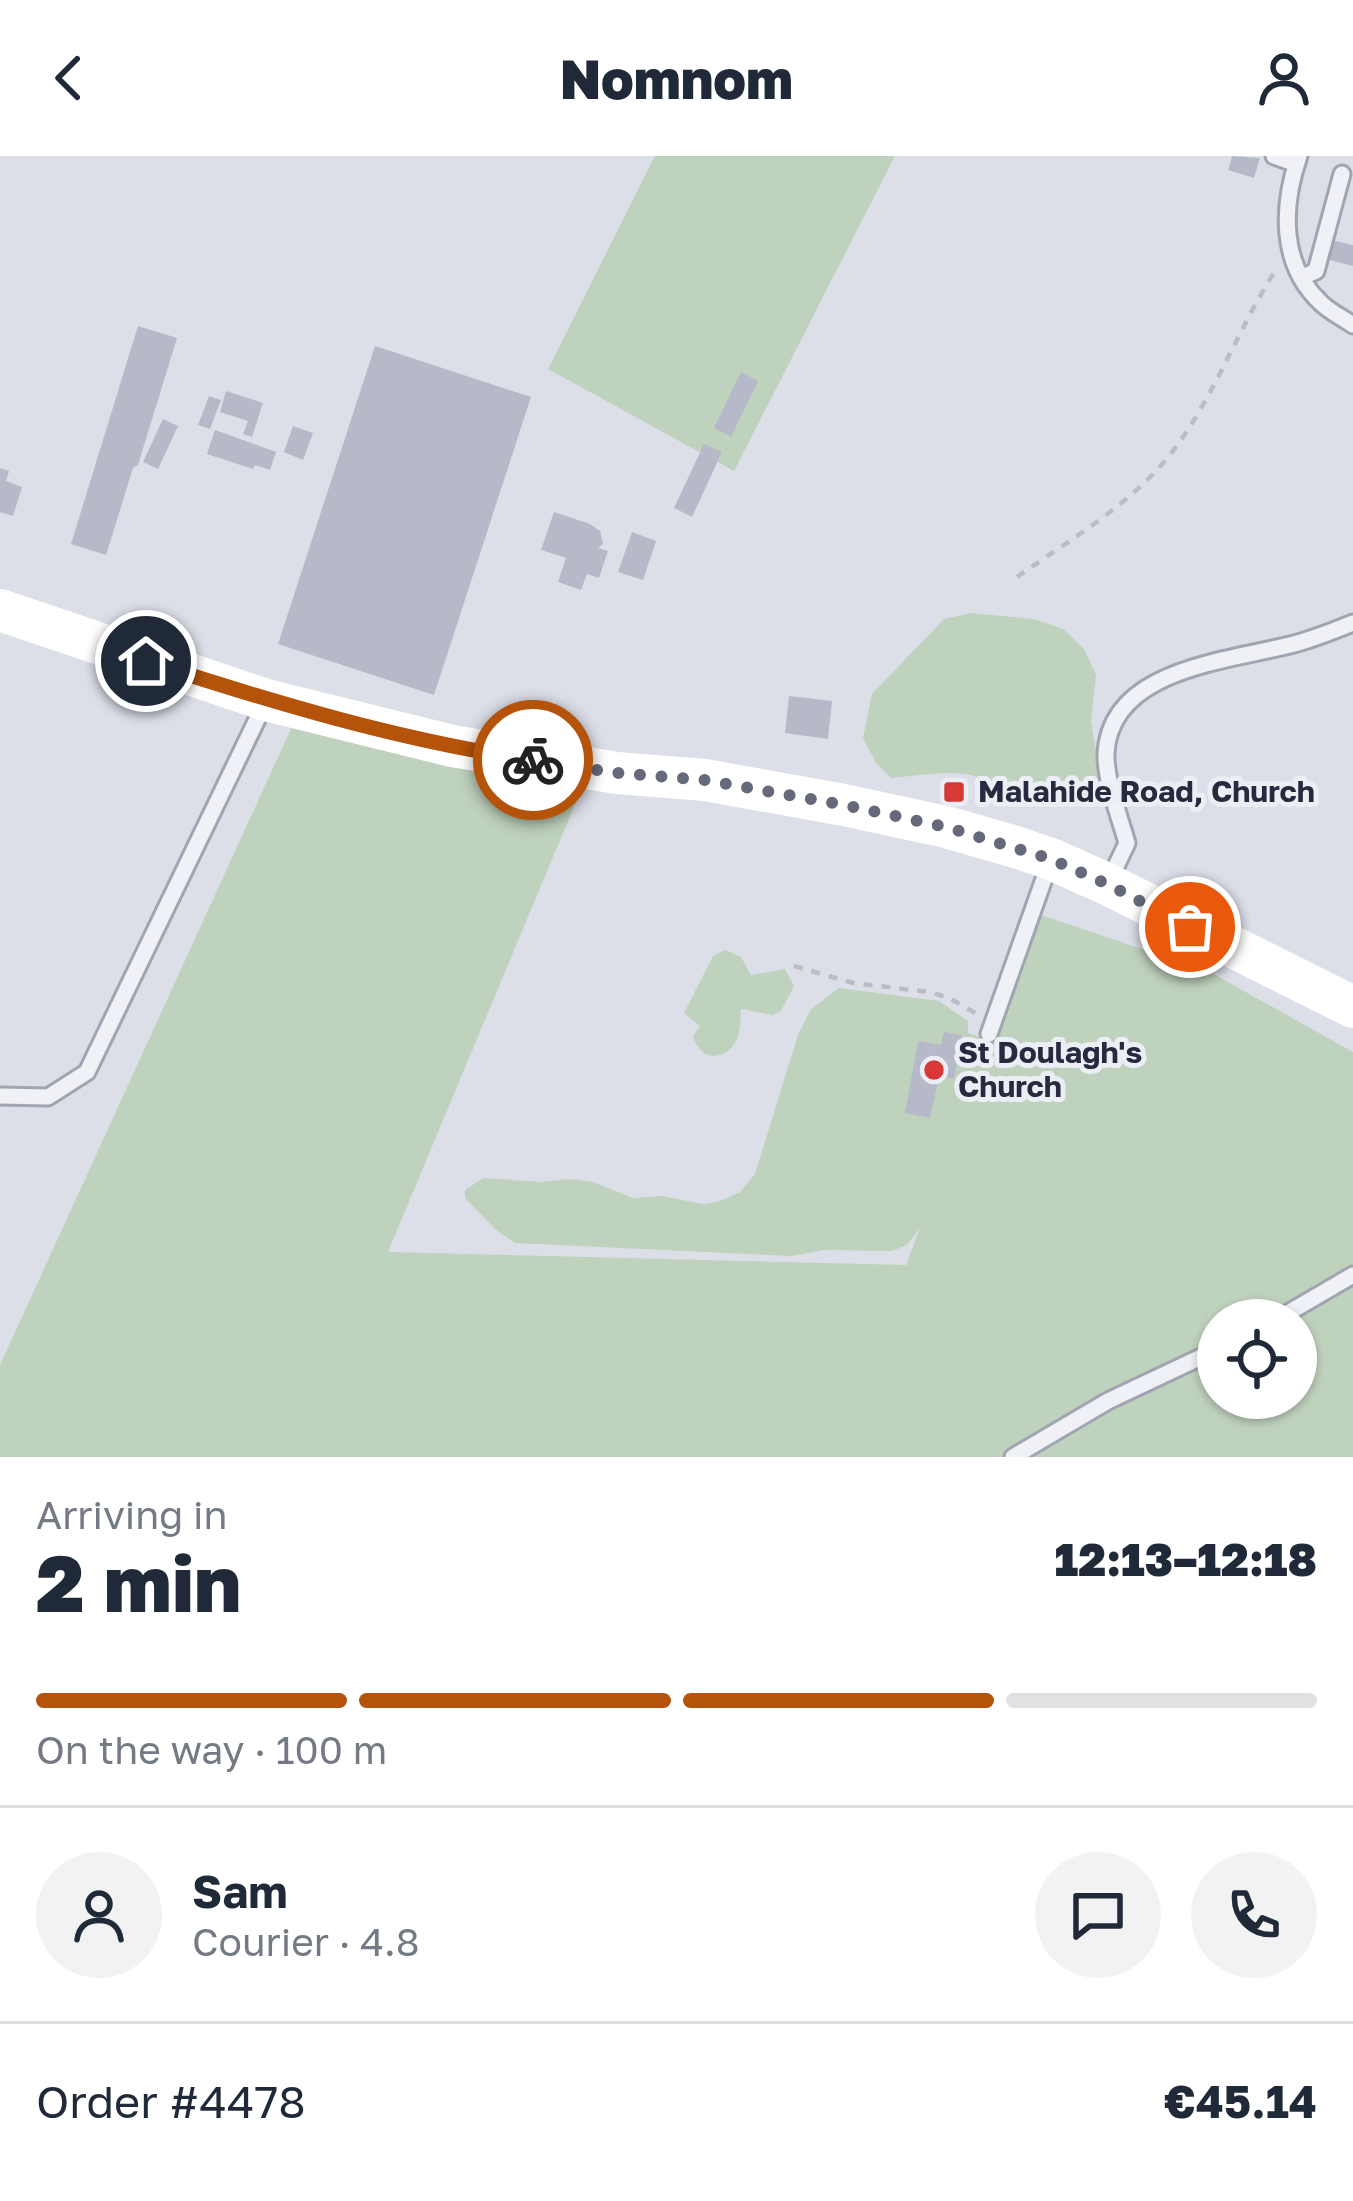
<!DOCTYPE html>
<meta charset="utf-8">
<style>
:root{--surface:#fff;--page:#f2f2f3;--text:#1f2937;--muted:#747a83;--line:#e0e1e3;--accent:#b45309}
body{margin:0;font-family:"Golos Text",sans-serif;background:var(--page);color:var(--text);height:100vh;display:flex;flex-direction:column;font-size:45px;white-space:nowrap}
*{box-sizing:border-box;margin:0}
p{font-size:39px;color:var(--muted)}
.icon{flex:none;width:66px;height:66px;fill:none;stroke:currentColor;stroke-width:2;stroke-linecap:round;stroke-linejoin:round}
.map{position:relative;height:1301px;overflow:hidden}
.panel{display:flex;flex-direction:column;background:var(--surface);flex:1}
.panel>*{flex:none}
.controls{position:absolute;left:1197px;top:1143px;display:grid;gap:24px}
.controls a{display:grid;place-items:center;width:120px;height:120px;border-radius:50%;background:var(--surface);box-shadow:0 3px 9px #0004;font-size:60px}
.pin{position:absolute;display:grid;place-items:center;width:102px;height:102px;color:#fff;margin:-51px;border:6px solid #fff;border-radius:50%;box-shadow:0 3px 12px #0007}
.courier{position:absolute;display:grid;place-items:center;width:120px;height:120px;margin:-60px;border:9px solid #b45309;border-radius:50%;background:#fff;color:#222;box-shadow:0 3px 15px #0007}
.headline em{font-style:normal;font-weight:800}
.headline div{display:flex;flex-direction:column-reverse}
.headline{display:flex;align-items:center;justify-content:space-between;height:204px;padding:0 36px}
h1{font-size:78px;font-weight:800;line-height:90px}
.bar{display:grid;grid-template-columns:repeat(4,1fr);gap:18px 12px;align-content:center;height:144px;padding:0 36px}
.bar i{height:15px;border-radius:9px;background:var(--line)}
.bar .active{background:var(--accent)}
.bar p{grid-column:span 4}
.line{display:flex;align-items:center;gap:30px;padding:0 36px;border-top:3px solid var(--line)}
.line div{flex:1}
.round{display:grid;place-items:center;flex:none;width:126px;height:126px;border-radius:63px;background:var(--page)}
header{display:flex;justify-content:space-between;align-items:center;height:156px;padding:0 36px;background:var(--surface);font-size:54px;font-weight:800}
.map>svg:first-child{display:block}
.green{fill:#bfd2bd;fill-rule:evenodd}
.building{fill:#b6bac8}
.lines{fill:none;stroke-linecap:round;stroke-linejoin:round}
.service-casing{stroke:#a1a5b2;stroke-width:21}
.path{stroke:#babdc6;stroke-width:4.5;stroke-dasharray:9 9;stroke-linecap:butt}
.service{stroke:#eff1f6;stroke-width:15}
.secondary{stroke:#fff;stroke-width:42}
.done{stroke:#65697a;stroke-width:12;stroke-dasharray:0 21.6}
.route{stroke:#b45309;stroke-width:15}
.poi-dot{fill:#d83937;stroke:#eceef5;stroke-width:4.5}
.labels{text-anchor:middle;stroke-width:10;stroke-linejoin:round;paint-order:stroke}
.poi-label{font-size:30px;font-weight:bold;fill:#252a3f;stroke:#eceef5;text-anchor:start}
</style>
<header><svg class="icon" aria-label="back" viewBox="0 0 24 24"><path d="M15 5l-7 7 7 7"/></svg>Nomnom<svg class="icon" aria-label="person" viewBox="0 0 24 24"><circle cx="12" cy="8" r="4"/><path d="M4 21q1-7 8-7t8 7"/></svg></header>
<div class="map">
<svg width="1353" height="1301" viewBox="0 0 1353 1301">
<rect width="100%" height="100%" fill="#dcdfe8"/>
<path class="green" d="M655,0H895L734,315L548,213Z
M972,457L1034,463L1063,473L1084,493L1096,519L1091,564L1100,621L1098,637C1079,652 1050,653 1027,645C1005,638 990,622 966,618C943,615 915,620 891,622L876,607L863,582L872,538L944,463Z
M295,564L586,622L388,1096L906,1109L920,1072L907,1089L892,1095L825,1094L791,1100L515,1087L496,1074L465,1042V1034L483,1022L542,1026L571,1023L593,1026L633,1042L662,1040L703,1048L720,1045L740,1036L755,1018L798,879L811,853L839,832L939,845L968,865V877L996,887L1041,759L1210,816L1353,896V1301H0V1209ZM1218,1164H1296V1242H1218Z
M725,794L741,801L751,819L785,813L794,830L781,855L773,859L741,853C740,863 741,874 737,883C727,905 700,907 693,880L700,870L684,857L713,800Z"/>
<path class="building" d="M1232,0L1260,2L1254,22L1228,14Z
M1331,84L1353,89V110L1326,103Z
M138,170L177,182L138,309L133,312L106,399L71,388Z
M375,190L531,241L434,539L278,488Z
M741,216L758,225L731,281L714,272Z
M226,235L263,247L252,281L243,278L248,265L220,256Z
M209,240L221,244L210,273L198,269Z
M163,263L178,270L158,313L143,306Z
M293,270L313,277L303,304L284,296Z
M215,274L276,296L270,314L255,309L253,313L207,298Z
M704,288L722,296L692,361L674,352Z
M0,312L9,315L6,325L22,331L13,360L0,356Z
M554,356L590,368L600,375L603,388L598,392L608,395L599,422L587,418L581,434L558,426L566,402L541,394Z
M632,376L656,385L643,424L618,416Z
M789,540L832,545L828,583L785,577Z
M944,876L962,879L954,923L939,920L930,962L905,957L918,885L941,889Z"/>
<g class="lines">
<defs>
<path id="service" d="M1274,0L1296,8
M1299,0C1282,49 1279,108 1321,147C1330,156 1343,162 1353,169
M1301,122L1316,115L1342,18
M1109,725L1127,687C1120,662 1105,623 1106,597C1111,509 1237,505 1301,486C1318,481 1336,474 1353,467
M989,878L1050,706
M0,940L48,941L87,916L264,549
M1276,1164L1353,1119
M1013,1301L1108,1245L1218,1193"/>
</defs>
<use href="#service" class="service-casing"/>
<path class="path" d="M1017,421C1064,388 1118,356 1157,314C1209,257 1234,179 1275,115
M794,810L853,827L930,836L949,842L977,858"/>
<use href="#service" class="service"/>
<path class="secondary" d="M0,454L266,544L452,590L617,617L705,624L844,649L946,671L1019,692L1051,703L1107,728L1353,851"/>
</g>
<g class="lines">
<path class="done" d="M533,604L617,617L705,624L844,649L946,671L1051,703L1107,728L1190,771"/>
<path class="route" d="M146,505C272,546 401,585 533,604"/>
</g>
<g class="poi-dot">
<rect x="942" y="624" width="24" height="24" rx="6"/>
<circle cx="934" cy="914" r="12"/>
</g>
<g class="labels">
<g class="poi-label">
<text x="978" y="646">Malahide Road, Church</text>
<text x="958" y="907">St Doulagh's<tspan x="958" dy="34">Church</tspan></text>
</g>
</g>
</svg>
<div class="controls">
<a><svg class="icon" aria-label="locate" viewBox="0 0 24 24"><circle cx="12" cy="12" r="6"/><path d="M12 2v4M12 18v4M2 12h4M18 12h4"/></svg></a>
</div>
<div class="pin" style="left:1190px;top:771px;background:#ea580c"><svg class="icon" aria-label="bag" viewBox="0 0 24 24"><path d="M5 8h14l-1 12H6zM9 8a3 3 0 0 1 6 0"/></svg></div>
<div class="pin" style="left:146px;top:505px;background:#1f2937"><svg class="icon" aria-label="home" viewBox="0 0 24 24"><path d="M3 11l9-7 9 7M6 9v11h12V9"/></svg></div>
<div class="courier" style="left:533px;top:604px"><svg class="icon" aria-label="bike" viewBox="0 0 24 24"><circle cx="6" cy="16" r="4"/><circle cx="18" cy="16" r="4"/><path d="M6 16l4-8h5l3 8M10 8l3 8H6M13 5h3"/></svg></div>
</div>
<section class="panel">
<div class="headline"><div><h1>2 min</h1><p>Arriving in</p></div><em>12:13–12:18</em></div>
<div class="bar"><i class="active"></i><i class="active"></i><i class="active"></i><i></i><p>On the way · 100 m</p></div>
<div class="line" style="height:216px"><a class="round"><svg class="icon" aria-label="person" viewBox="0 0 24 24"><circle cx="12" cy="8" r="4"/><path d="M4 21q1-7 8-7t8 7"/></svg></a><div><b>Sam</b><p>Courier · 4.8</p></div><a class="round"><svg class="icon" aria-label="chat" viewBox="0 0 24 24"><path d="M4 5h16v11H9l-5 4z"/></svg></a><a class="round"><svg class="icon" aria-label="phone" viewBox="0 0 24 24"><path d="M5 4h4l2 5-3 2q2 4 5 5l2-3 5 2v4C11 20 4 13 5 4z"/></svg></a></div>
<div class="line" style="height:156px"><div>Order #4478</div><b>€45.14</b></div>
</section>
